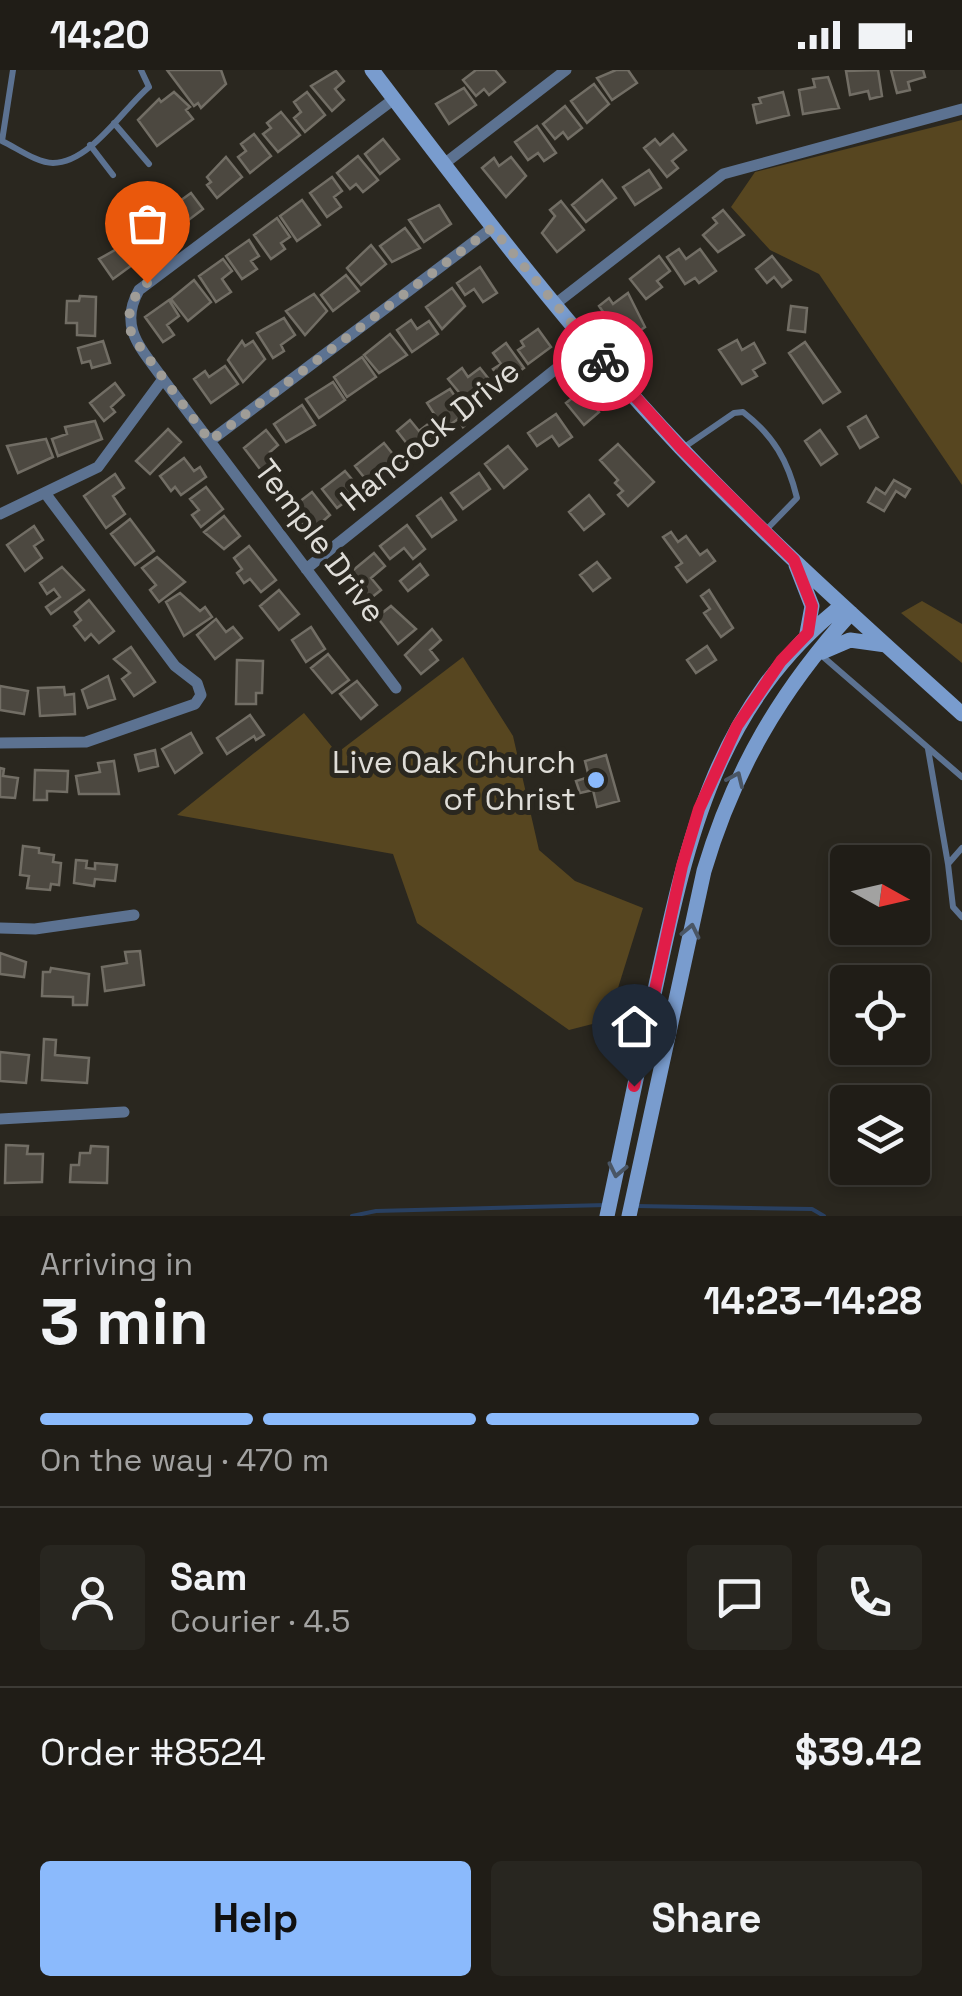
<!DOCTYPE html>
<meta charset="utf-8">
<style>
:root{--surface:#201d17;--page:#282620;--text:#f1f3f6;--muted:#a2a2a1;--line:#3d3b36;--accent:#8bbafc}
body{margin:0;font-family:"Space Grotesk",sans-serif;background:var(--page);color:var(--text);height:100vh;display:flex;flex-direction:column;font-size:38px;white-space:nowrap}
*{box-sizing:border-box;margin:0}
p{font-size:32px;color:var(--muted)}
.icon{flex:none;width:55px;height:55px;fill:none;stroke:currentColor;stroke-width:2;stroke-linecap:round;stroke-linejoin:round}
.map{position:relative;height:1146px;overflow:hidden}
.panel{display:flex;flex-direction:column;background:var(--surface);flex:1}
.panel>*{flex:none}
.needle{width:65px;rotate:98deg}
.controls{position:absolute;left:830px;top:775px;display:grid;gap:20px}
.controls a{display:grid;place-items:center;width:100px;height:100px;border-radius:10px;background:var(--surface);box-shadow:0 5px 15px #0003,0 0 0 2px var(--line);font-size:50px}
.pin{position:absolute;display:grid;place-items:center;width:85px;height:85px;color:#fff;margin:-102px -42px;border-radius:50% 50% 50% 0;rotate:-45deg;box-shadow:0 0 10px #0007}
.pin .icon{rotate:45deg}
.courier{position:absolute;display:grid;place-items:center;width:100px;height:100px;margin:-50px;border:8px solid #e11d48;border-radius:50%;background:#fff;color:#222;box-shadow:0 2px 12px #0007}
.overview em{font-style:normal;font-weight:600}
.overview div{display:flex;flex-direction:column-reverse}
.overview{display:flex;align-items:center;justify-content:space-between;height:170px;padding:0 40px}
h1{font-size:65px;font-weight:600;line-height:75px}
.bar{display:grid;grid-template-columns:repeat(4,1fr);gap:15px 10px;align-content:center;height:120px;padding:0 40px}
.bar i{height:12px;border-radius:8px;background:var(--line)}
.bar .current{background:var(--accent)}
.bar p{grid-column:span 4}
.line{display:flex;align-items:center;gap:25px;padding:0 40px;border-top:2px solid var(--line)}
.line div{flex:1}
.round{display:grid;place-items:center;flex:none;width:105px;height:105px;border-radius:10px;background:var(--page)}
.cta{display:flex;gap:20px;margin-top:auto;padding:20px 40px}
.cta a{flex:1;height:115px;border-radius:10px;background:var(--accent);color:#111;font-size:40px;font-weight:600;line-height:115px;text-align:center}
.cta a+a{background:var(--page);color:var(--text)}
.status{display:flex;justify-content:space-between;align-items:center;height:70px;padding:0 50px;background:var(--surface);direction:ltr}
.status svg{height:28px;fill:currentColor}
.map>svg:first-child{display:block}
.green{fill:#574620}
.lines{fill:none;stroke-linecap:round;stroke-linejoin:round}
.stream{stroke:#294061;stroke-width:4}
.building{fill:#4c4840;stroke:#726e65;stroke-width:2.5}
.service{stroke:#5c7291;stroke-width:6}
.minor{stroke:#5c7291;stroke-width:11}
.secondary{stroke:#799cce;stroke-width:15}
.oneway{stroke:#4a5665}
.done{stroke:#a09d97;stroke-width:10;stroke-dasharray:0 18}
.route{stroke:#e11d48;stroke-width:12}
.poi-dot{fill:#8bbafc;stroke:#2a271f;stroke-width:4}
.labels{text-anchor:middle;stroke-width:10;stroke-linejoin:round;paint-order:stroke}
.street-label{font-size:32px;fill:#dfddd8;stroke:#2a271f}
.poi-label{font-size:32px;fill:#dfddd8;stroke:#2a271f;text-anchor:end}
</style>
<div class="status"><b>14:20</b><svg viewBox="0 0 49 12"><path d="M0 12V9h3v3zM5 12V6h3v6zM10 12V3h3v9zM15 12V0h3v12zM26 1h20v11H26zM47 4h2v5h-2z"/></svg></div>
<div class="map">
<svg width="962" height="1146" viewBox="0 0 962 1146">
<rect width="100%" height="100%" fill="#2a271f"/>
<path class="green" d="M962,50V415L819,204L770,180L731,137L755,102Z
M922,531L962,554V593L901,543Z
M463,587L513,666L539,780L575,811L643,838L608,950L569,960L417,853L393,784L177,745L304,643L337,683Z"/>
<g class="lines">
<path class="stream" d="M636,1136L812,1139L824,1146
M352,1146L376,1141L606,1135"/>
</g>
<path class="building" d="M167,0H221L226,14L201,38L198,33L194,36Z
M476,0H495L505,12L489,25L484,19L476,26L463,10Z
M616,0H628L637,13L612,30L597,8Z
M878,0L882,26L870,29L868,21L850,25L846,1Z
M891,0H923L925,7L908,12L910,20L897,23Z
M336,1L344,11L335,19L344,30L332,41L311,16Z
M828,7L839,38L803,44L799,20L815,17L813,9Z
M594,14L609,34L587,53L571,31Z
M464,18L476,35L449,54L436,34Z
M174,22L190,37L186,40L193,49L157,76L138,50L159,29L161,32Z
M307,22L325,45L305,62L294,48L301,42L294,32Z
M783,22L789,45L757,53L753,35L761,33L759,28Z
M565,36L582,58L568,69L563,62L555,69L543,54Z
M281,42L300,65L278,82L263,64L271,58L267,53Z
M537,56L556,83L544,91L538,83L528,90L515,72Z
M254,64L271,86L250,103L238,87L246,81L241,74Z
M673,64L686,80L672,91L678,98L667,107L644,78L655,69L660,75Z
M383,69L399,89L380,104L365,84Z
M358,86L378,110L363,122L356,114L350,119L337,103Z
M226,87L242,107L217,128L207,115L211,112L207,107Z
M511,87L526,106L506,127L482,98L494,88L499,96Z
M649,100L661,118L635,135L623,117Z
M332,107L342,121L334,127L341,137L327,147L310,123Z
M602,110L616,128L586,152L572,135Z
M191,123L203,139L178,158L166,141Z
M302,130L320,155L297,171L280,146Z
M561,131L584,160L557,182L542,163L555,146L550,140Z
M439,135L451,154L424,172L409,150Z
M154,138L172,162L154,176L140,150Z
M723,140L744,165L718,182L703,165L717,153L713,148Z
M277,148L290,167L281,173L285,179L271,189L254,165Z
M405,158L420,178L392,192L380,176Z
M249,170L259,186L251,191L257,199L242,209L226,186Z
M131,171L143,187L113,209L99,189Z
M371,175L386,194L361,215L347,198Z
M679,179L686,189L700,179L716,201L699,213L695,208L685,214L667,187Z
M659,186L670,201L657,211L662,217L646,229L630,209Z
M772,186L791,210L782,217L774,207L767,213L756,199Z
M223,189L232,201L222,209L231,222L216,232L199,206Z
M480,197L497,223L483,232L474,219L465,225L457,213Z
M346,205L359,221L333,241L321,225Z
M194,210L211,232L188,251L171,229Z
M452,218L465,236L442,259L426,237Z
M628,223L645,257L629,268L620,256L615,259L599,236L609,228L613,234Z
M314,224L327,241L305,265L286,241Z
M80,226L96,227L95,266L77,265V253H66L67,231H79Z
M169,230L179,246L167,255L174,265L163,272L145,247Z
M791,236L807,238L805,262L788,260Z
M284,248L295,265L281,275L284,281L273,288L257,263Z
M411,250L417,259L429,251L438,264L412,282L397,260Z
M538,259L551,277L528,294L518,280L524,276L521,271Z
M390,264L407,285L379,303L364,285Z
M737,270L742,280L754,273L765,293L753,300L757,306L742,314L719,280Z
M103,271L110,293L92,298L90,291L82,293L78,278Z
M242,271L245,276L253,271L265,289L243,312L228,290Z
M805,272L840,322L823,333L789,283Z
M506,273L524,298L503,313L493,299L501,294L493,283Z
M362,287L376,307L347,327L334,307Z
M225,296L238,314L211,333L194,309L205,301L209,307Z
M462,298L468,307L480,298L496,318L472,338L448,309Z
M333,312L345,330L319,348L306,329Z
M115,313L124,325L111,337L115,342L104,351L90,333Z
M450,319L471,350L463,357L458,349L444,359L427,333Z
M581,321L599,342L584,355L566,333Z
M302,335L315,355L286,372L274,354Z
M556,344L572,367L559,376L552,366L537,376L528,363Z
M866,346L878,367L860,378L848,357Z
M410,350L419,361L432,351L441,363L415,384L397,361Z
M95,351L102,369L58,386L52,369L67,364L65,357Z
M168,359L181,372L150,404L136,391Z
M266,360L278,375L270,382L277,392L263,403L244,378Z
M820,360L837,384L821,395L805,371Z
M46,369L53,387L18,403L7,376Z
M384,373L400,393L371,416L355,396Z
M618,374L654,412L628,436L618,425L623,421L615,413L618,410L600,390Z
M508,376L527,399L504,418L485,394Z
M184,388L194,401L200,397L206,407L181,425L175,417L171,421L160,406Z
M345,401L361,420L337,438L322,419Z
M479,403L490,419L463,439L451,423Z
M115,404L124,418L113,426L125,444L106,458L84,426Z
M894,410L910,419L905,427L896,421L884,441L868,432L876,418L885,424Z
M206,417L223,439L201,457L192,445L199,440L190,429Z
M312,422L330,445L309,463L290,439Z
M589,425L604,444L584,460L569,442Z
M441,428L456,450L432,467L417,446Z
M224,446L240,466L224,479L204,462Z
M130,449L154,481L135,495L111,464Z
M407,455L425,479L413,489L404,478L390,489L380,476Z
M34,456L43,470L34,476L42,488L25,501L7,475Z
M671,462L678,472L686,466L700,485L707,480L715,491L687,512L676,497L682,493L663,467Z
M249,476L276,510L261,522L250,509L244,513L237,503L242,499L234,488Z
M374,483L385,496L371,508L381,520L366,532L345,507Z
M157,487L185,512L159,532L150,520L156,515L142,498Z
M597,492L610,508L593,521L580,505Z
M420,494L428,505L408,521L400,511Z
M62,497L84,520L51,544L46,537L60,527L54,519L47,524L40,513Z
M279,520L299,544L279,560L260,536Z
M709,520L733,558L721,567L704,543L710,539L701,526Z
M180,523L200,541L205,537L212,547L184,566L166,532Z
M89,530L114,561L99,573L91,564L85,570L74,556L81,550L75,542Z
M391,536L416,559L398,574L377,547Z
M216,549L226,562L233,557L242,568L215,589L197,565Z
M311,557L325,579L306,592L292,570Z
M432,559L441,570L430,580L438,590L421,604L405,585Z
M707,576L716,590L696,603L687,590Z
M131,577L155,612L134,626L122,609L130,603L114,589Z
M328,584L349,610L332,623L311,598Z
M237,590L263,591L262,623H256V634H236Z
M108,606L115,629L88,638L82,620Z
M357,611L377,635L361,649L340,624Z
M0,616L28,621L24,644L0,640Z
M64,617L65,625L74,624L75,644L40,646L38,618Z
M250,645L264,665L256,670L254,666L227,684L217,668Z
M191,663L202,683L175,703L162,679Z
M155,680L158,696L139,701L135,685Z
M606,685L619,731L597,737L593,720L580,723L576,711L589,707L585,691Z
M114,691L119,724H79L76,706L100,702L98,693Z
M0,698L4,699L3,706L18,708L15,728L0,727Z
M35,700L68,701L67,722L47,721V730H34Z
M23,776L39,778V783L54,785L53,792L61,793L59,815L51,814L50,820L27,818L29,806L20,805Z
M76,790L87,791L86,798L95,799V793L117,795L115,811L95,809L94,816L74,813Z
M140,881L144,915L105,921L102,897L127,893L125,882Z
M0,883L26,892L24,907L0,904Z
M51,898L89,904L87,935H73V927L42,926L43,902H50Z
M44,969L56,970L55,985L89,988L87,1013L42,1010Z
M0,982L29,985L26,1013L0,1011Z
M6,1075L28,1076L27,1084H43L42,1112L5,1113Z
M91,1076L108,1077L107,1113L70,1112L71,1095H79L80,1083H90Z"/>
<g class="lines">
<path class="service" d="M13,0L2,71C17,78 37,93 53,93C90,93 123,39 149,17L141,0
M114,53L149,94
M90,75L113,105
M683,378L734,343L743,342C774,366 788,391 797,428L765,461
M821,585L962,707
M928,679L948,794
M962,778L948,794L953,837L962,847"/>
<path class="minor" d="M444,94L566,0
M554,235L723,104L962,39
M163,309L396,618
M210,371L492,158
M0,444L98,397L163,309C141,278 118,257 139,220L394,29
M306,499L587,274
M0,673L86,672L195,634L201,625L197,613L175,596L45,423
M0,858L35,859L134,845
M0,1049L124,1042"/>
<path class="secondary" d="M372,0C470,129 568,259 680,377C769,471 866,557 962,644
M796,495L812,536L807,563
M822,582L850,570L886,575
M607,1146C623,1069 640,992 656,915C688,766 717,635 842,535
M629,1146L704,801C734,700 781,620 851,543"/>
</g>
<defs><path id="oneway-chevron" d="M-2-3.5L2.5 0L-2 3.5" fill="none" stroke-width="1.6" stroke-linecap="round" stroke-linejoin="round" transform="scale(2.5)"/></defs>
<g class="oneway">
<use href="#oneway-chevron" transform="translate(736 709) rotate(-66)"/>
<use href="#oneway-chevron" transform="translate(691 861) rotate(-78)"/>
<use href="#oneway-chevron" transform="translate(617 1100) rotate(102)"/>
</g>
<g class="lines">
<path class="done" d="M147,213C130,228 126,244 132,266L210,371L492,158L603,291"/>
<path class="route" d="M603,291L682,379L794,490L812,536L808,563L781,591L737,656L699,739L682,796L634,1016"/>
</g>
<circle class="poi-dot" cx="596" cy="710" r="10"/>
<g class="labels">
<g class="street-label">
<text transform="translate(430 365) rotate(-39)" y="11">Hancock Drive</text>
<text transform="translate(320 471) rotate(53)" y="11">Temple Drive</text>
</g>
<g class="poi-label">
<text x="576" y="703">Live Oak Church<tspan x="576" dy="37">of Christ</tspan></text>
</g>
</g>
</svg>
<div class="controls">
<a><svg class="needle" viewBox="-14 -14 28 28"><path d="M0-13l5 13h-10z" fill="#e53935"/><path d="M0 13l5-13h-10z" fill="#a2a2a1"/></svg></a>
<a><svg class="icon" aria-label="locate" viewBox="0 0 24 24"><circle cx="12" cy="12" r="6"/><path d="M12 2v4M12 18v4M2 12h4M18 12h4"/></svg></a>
<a><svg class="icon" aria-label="layers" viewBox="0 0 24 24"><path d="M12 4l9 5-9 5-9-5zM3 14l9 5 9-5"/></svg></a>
</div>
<div class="pin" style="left:147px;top:213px;background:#ea580c"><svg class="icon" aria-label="bag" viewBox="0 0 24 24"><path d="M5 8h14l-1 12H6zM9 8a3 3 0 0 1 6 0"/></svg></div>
<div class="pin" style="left:634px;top:1016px;background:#1f2937"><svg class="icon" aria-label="home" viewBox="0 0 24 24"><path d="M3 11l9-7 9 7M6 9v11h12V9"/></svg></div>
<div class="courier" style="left:603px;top:291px"><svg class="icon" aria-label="bike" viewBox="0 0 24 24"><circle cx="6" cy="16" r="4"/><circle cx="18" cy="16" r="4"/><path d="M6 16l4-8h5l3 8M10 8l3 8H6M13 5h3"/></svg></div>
</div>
<section class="panel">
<div class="overview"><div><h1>3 min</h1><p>Arriving in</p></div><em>14:23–14:28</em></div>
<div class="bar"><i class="current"></i><i class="current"></i><i class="current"></i><i></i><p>On the way · 470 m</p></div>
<div class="line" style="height:180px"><a class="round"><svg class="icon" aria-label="person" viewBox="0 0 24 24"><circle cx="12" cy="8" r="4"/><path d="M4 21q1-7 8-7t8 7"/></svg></a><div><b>Sam</b><p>Courier · 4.5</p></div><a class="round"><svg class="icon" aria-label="chat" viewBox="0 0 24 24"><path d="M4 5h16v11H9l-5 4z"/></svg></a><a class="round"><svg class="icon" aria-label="phone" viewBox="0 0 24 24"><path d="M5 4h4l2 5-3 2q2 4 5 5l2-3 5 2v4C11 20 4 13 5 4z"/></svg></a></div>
<div class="line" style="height:130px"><div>Order #8524</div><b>$39.42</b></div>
<div class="cta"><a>Help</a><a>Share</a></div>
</section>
